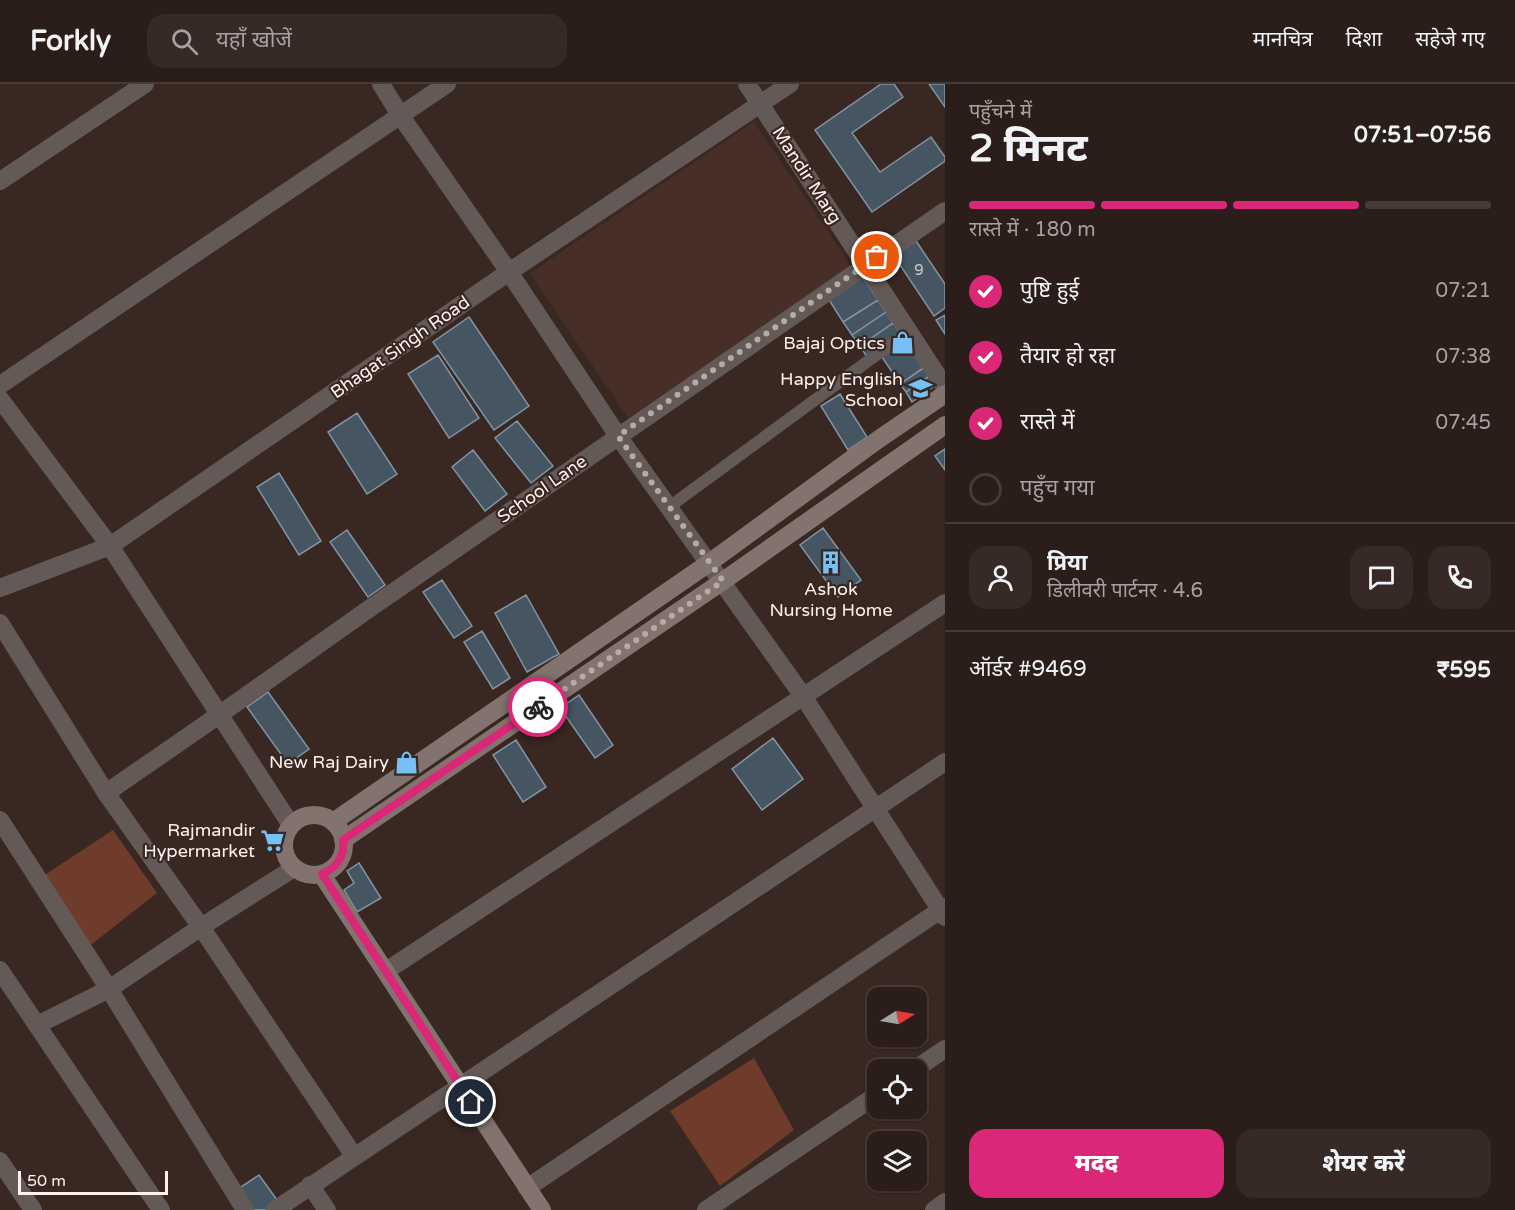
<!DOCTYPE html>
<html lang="hi">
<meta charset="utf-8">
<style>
:root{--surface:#2b1d19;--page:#372a26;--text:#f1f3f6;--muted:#a6a2a2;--line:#473b38;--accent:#db2777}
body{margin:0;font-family:"Varela Round","Noto Sans Devanagari",sans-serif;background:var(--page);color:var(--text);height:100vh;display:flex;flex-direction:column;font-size:22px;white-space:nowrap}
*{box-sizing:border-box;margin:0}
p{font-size:20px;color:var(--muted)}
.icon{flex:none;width:33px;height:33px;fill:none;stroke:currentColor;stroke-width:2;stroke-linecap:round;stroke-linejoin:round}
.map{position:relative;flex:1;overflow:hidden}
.sheet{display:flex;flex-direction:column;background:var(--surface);width:570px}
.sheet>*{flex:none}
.needle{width:39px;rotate:79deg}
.controls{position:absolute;left:867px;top:903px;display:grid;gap:12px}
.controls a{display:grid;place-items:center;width:60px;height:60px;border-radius:12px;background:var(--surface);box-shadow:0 2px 4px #0004,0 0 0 2px var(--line);font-size:30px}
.scale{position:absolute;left:18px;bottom:15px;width:150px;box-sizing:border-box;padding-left:6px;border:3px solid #fdf0ed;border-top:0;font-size:16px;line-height:21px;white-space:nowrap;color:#fdf0ed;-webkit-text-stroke:4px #392721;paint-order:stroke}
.pin{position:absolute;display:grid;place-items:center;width:51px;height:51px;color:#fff;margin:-26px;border:3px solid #fff;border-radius:50%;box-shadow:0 2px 6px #0007}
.courier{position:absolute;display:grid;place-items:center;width:60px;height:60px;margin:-30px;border:4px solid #db2777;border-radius:50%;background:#fff;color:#222;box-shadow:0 2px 8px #0007}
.headline em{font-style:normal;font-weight:800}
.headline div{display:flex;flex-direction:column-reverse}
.headline{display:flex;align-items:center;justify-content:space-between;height:102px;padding:0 24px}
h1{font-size:39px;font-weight:800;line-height:45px}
.bar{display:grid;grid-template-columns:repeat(4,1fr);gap:9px 6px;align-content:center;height:72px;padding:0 24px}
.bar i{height:8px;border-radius:4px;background:var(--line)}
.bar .on{background:var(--accent)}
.bar p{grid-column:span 4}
.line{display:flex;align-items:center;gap:15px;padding:0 24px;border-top:2px solid var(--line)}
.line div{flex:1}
.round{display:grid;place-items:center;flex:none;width:63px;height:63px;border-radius:18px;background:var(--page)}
ol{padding:0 24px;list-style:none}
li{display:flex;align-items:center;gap:18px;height:66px}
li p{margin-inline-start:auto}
li .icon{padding:6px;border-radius:50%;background:var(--accent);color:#fff;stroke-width:4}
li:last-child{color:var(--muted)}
li i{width:33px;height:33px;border:3px solid var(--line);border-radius:50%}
.action{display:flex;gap:12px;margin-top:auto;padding:12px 24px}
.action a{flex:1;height:69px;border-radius:18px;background:var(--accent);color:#fff;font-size:24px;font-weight:800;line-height:69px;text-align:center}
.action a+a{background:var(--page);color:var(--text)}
header{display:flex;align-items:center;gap:36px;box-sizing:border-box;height:84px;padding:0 30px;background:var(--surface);border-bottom:2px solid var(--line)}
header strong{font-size:28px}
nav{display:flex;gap:33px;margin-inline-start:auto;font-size:21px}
.search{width:420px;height:54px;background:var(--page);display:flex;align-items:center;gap:15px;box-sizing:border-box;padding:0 21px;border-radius:18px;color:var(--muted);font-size:22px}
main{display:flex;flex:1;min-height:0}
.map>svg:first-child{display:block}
.built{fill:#472e26}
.green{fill:#6f3c2c}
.building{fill:#455562;stroke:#8394a3;stroke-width:1.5}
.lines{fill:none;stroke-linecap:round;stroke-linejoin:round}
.lane{stroke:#635a57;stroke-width:12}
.street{stroke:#635a57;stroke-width:18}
.secondary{stroke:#82736f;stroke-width:18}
.done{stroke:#b8aaa6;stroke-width:6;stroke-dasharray:0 10.8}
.route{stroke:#db2777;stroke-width:8}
.labels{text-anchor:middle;stroke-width:4.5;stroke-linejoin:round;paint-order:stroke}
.number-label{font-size:15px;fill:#cfc9ca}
.street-label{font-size:18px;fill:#fdf0ed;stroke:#392721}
.poi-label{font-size:18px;fill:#fdf0ed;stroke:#392721;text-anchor:end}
</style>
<header>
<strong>Forkly</strong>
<div class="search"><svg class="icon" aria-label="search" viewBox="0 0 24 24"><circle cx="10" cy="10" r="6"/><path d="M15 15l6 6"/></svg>यहाँ खोजें</div>
<nav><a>मानचित्र</a><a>दिशा</a><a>सहेजे गए</a></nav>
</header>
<main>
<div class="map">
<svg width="945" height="1126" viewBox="0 0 945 1126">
<rect width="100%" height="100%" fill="#392721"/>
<path class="built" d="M754,38L852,183L628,334L530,189Z"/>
<path class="green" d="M113,746L157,809L83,867L37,796Z
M754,974L794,1046L720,1102L670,1027Z"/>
<path class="building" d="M881,0H894L903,13L852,49L880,88L931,53L945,73V77L872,128L815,46Z
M929,0H945V23Z
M916,157L945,200V224L934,232L894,172Z
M860,189L878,216L843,238L826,211Z
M878,216L886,228L852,251L843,238Z
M886,228L893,239L860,262L852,251Z
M945,231V250L936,236Z
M469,233L529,322L494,346L433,258Z
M893,239L901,250L867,273L860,262Z
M903,254L923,284L900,300L880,270Z
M438,271L479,334L449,354L408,290Z
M927,282L932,290L906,308L900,300Z
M930,292L936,301L912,318L906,308Z
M930,292L936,301L912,318L906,308Z
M840,310L867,353L848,366L821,322Z
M357,329L397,390L367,410L328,348Z
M517,337L553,382L531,399L495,354Z
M945,365V386L935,372Z
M473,366L507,410L485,427L452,383Z
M279,389L321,457L299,471L257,403Z
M823,444L861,496L838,513L800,461Z
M347,446L385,501L368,513L330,458Z
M442,496L472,542L454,554L423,508Z
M526,511L559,570L527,588L495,529Z
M482,547L510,594L493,605L464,558Z
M268,608L309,665L288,680L247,623Z
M579,611L613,661L595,674L560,624Z
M773,654L803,695L762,726L732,685Z
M516,656L546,703L523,718L493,671Z
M359,779L381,814L357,828L344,806L354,799L347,787Z
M259,1091L280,1120L272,1126H249L235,1107Z"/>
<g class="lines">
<path class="lane" d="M669,423L909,247"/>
<path class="street" d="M381,0L400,31L509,188L618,352L803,612L945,833
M747,0L945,303
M0,97L145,0
M0,301L447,0
M0,315L110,462L291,741
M0,504L110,462L509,188L790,0
M0,539L106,709L201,843L354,1072
M106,709L219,631L366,527L945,127
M0,736L109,905L245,1126
M0,886L161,1126
M386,887L945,519
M37,941L109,905L201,843L294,784
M914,986L945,965
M0,1077L33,1126
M310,1101L327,1126
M527,1104L945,823
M275,1126L945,678
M706,1126L878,1010
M934,1126L945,1118"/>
<path class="secondary" d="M284 761a30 30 0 1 1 60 0a30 30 0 1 1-60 0Z
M333,738L709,479L879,355L945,310
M343,756L723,497L945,341
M322,791L542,1126"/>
</g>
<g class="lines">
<path class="done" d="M538,623L723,497L618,352L877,173"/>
<path class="route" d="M471,1018L322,790C336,784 345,773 343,756L538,623"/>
</g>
<defs>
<symbol id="shop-bare" viewBox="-9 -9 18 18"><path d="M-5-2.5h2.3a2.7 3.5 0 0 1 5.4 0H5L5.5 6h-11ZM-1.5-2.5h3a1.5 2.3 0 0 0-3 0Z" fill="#77bff7" stroke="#392721" stroke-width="2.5" paint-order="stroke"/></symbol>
<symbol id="school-bare" viewBox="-9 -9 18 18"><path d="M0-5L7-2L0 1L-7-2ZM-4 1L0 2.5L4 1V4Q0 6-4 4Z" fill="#77bff7" stroke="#392721" stroke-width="2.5" paint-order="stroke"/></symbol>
<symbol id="building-bare" viewBox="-9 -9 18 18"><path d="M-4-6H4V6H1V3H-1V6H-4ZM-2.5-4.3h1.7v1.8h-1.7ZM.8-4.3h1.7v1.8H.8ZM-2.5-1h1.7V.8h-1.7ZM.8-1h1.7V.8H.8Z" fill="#77bff7" stroke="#392721" stroke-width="2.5" paint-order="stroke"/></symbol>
<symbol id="supermarket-bare" viewBox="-9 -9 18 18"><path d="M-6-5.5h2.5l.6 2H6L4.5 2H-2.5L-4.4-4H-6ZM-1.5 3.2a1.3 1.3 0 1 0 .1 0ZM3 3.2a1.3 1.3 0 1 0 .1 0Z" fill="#77bff7" stroke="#392721" stroke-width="2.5" paint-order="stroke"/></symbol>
</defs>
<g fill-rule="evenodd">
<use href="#shop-bare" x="886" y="242" width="33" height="33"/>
<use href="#school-bare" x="904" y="288" width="33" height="33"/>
<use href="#building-bare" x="814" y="462" width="33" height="33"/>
<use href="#shop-bare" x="390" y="662" width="33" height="33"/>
<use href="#supermarket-bare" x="256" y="740" width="33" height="33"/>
</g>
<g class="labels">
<g class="number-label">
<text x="919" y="191">9</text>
</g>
<g class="street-label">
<text transform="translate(807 91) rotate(57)" y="6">Mandir Marg</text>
<text transform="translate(400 263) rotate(-35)" y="6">Bhagat Singh Road</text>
<text transform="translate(542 405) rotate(-35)" y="6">School Lane</text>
</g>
<g class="poi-label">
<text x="885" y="265">Bajaj Optics</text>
<text x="903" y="301">Happy English<tspan x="903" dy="21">School</tspan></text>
<text x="831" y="511" text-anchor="middle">Ashok<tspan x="831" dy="21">Nursing Home</tspan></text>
<text x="389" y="684">New Raj Dairy</text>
<text x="255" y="752">Rajmandir<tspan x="255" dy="21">Hypermarket</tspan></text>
</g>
</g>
</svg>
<div class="controls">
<a><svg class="needle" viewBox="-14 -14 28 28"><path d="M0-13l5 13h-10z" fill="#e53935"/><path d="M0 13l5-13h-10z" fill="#a6a2a2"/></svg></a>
<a><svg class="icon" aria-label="locate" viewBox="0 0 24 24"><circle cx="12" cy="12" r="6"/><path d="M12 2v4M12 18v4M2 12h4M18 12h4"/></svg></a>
<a><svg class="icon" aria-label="layers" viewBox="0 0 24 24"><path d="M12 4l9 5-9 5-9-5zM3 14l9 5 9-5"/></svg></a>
</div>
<div class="scale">50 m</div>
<div class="pin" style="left:877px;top:173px;background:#ea580c"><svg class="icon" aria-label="bag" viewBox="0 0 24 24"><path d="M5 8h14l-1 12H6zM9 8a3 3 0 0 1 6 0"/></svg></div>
<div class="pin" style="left:471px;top:1018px;background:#1f2937"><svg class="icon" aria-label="home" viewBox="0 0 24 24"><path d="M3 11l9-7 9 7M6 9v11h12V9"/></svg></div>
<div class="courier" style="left:538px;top:623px"><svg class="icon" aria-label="bike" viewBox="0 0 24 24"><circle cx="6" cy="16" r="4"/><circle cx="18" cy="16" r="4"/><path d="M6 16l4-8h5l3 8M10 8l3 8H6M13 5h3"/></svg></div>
</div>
<section class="sheet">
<div class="headline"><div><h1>2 मिनट</h1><p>पहुँचने में</p></div><em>07:51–07:56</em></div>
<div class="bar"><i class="on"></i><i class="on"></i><i class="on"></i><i></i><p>रास्ते में · 180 m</p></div>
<ol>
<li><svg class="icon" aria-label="check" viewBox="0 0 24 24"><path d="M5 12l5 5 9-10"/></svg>पुष्टि हुई<p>07:21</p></li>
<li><svg class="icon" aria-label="check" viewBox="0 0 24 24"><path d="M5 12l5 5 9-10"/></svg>तैयार हो रहा<p>07:38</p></li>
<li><svg class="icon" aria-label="check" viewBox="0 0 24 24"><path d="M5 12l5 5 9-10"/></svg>रास्ते में<p>07:45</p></li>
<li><i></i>पहुँच गया</li>
</ol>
<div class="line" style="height:108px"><a class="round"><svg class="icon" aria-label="person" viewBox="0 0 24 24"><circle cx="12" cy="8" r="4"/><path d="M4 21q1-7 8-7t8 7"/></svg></a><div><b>प्रिया</b><p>डिलीवरी पार्टनर · 4.6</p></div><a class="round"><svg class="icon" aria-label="chat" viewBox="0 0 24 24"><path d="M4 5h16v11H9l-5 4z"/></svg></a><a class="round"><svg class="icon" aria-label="phone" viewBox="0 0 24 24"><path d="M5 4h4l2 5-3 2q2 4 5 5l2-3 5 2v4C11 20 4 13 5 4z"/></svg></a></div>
<div class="line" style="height:78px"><div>ऑर्डर #9469</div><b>₹595</b></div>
<div class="action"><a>मदद</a><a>शेयर करें</a></div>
</section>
</main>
